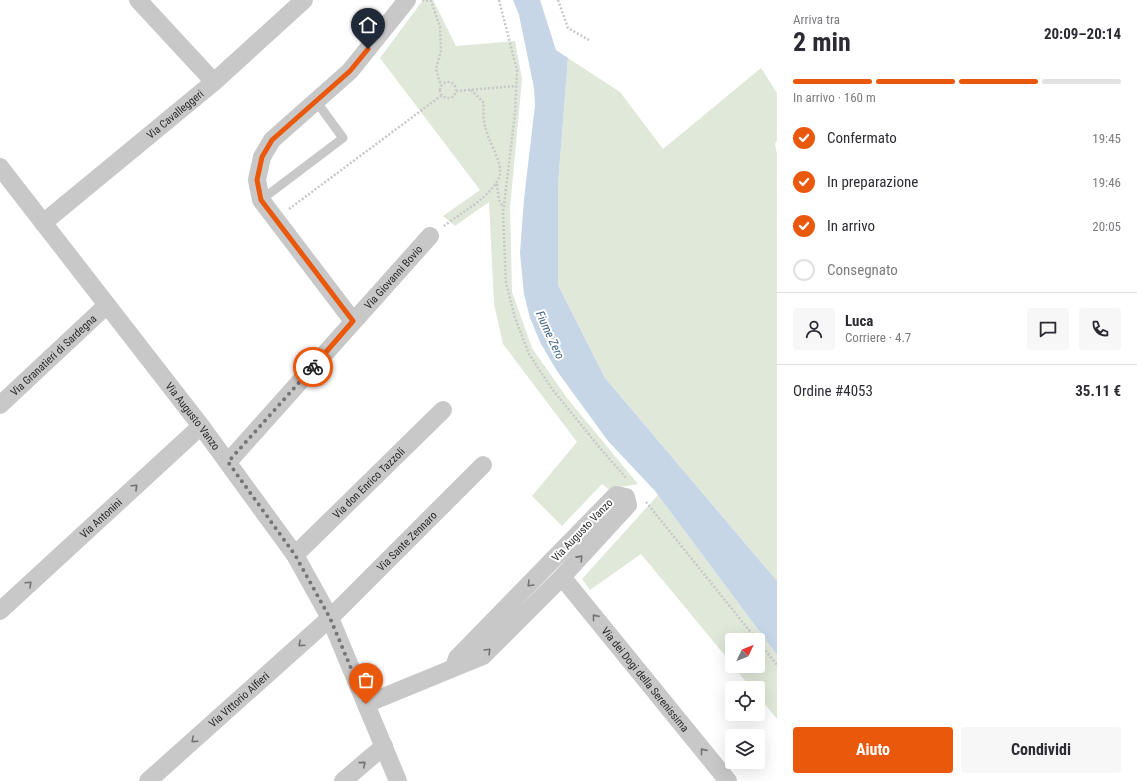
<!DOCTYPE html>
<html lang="it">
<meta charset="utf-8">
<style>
:root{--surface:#fff;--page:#f7f7f7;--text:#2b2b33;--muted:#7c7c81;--line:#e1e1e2;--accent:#ea580c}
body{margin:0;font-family:"Roboto Condensed",sans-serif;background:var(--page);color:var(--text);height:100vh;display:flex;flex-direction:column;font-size:15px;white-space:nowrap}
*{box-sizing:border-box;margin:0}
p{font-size:13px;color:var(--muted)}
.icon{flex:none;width:22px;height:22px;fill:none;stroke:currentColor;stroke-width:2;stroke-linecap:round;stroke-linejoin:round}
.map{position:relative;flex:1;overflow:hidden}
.side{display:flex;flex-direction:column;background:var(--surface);width:360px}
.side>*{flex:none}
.needle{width:26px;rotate:47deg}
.buttons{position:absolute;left:725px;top:633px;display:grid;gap:8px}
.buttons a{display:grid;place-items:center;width:40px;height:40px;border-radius:4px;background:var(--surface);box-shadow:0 4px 16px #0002;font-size:20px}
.pin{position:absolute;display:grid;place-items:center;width:34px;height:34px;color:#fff;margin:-41px -17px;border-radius:50% 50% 50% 0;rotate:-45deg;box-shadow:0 0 4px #0007}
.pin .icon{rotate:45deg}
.courier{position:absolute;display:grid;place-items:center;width:40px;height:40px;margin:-20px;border:3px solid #ea580c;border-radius:50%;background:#fff;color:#222;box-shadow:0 1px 5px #0007}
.head em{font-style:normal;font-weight:700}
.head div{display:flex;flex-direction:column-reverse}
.head{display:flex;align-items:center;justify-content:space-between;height:68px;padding:0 16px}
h1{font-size:26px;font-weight:700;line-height:30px}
.bar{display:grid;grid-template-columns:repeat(4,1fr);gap:6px 4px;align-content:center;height:48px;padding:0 16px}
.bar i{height:5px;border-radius:3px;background:var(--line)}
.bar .current{background:var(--accent)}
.bar p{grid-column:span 4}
.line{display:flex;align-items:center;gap:10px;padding:0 16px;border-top:1px solid var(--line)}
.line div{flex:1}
.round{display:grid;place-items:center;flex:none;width:42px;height:42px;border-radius:4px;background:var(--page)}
ol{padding:0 16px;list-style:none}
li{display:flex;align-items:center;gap:12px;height:44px}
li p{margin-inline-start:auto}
li .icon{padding:4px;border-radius:50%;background:var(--accent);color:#fff;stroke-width:4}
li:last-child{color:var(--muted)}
li i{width:22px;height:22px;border:2px solid var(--line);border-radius:50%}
.action{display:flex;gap:8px;margin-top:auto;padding:8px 16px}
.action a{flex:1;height:46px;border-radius:4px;background:var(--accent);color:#fff;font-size:16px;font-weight:700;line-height:46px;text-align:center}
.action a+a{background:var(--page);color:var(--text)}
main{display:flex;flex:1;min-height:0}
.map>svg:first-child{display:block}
.green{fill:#dfe8d9}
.water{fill:#c6d6e7}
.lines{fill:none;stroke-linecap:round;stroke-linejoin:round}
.path{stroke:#c8c8c8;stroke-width:2.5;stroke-dasharray:2 2;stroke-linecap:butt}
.service{stroke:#c8c8c8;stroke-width:9}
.minor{stroke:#c8c8c8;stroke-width:18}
.oneway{stroke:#727272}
.done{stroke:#757575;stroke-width:4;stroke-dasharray:0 7.2}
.route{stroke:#ea580c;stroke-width:5}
.labels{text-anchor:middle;stroke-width:4;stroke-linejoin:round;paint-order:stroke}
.street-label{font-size:11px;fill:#2b2b2b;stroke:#fff}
.water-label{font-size:12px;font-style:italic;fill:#406286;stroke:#fff}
</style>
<main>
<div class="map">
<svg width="777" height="781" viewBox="0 0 777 781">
<rect width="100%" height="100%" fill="#fff"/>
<path class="green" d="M423,0H433L456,46L515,41L522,79L510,208L512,292L532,348L567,398L638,484L608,489L602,484L562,526L532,496L577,442L503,344L494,304L489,202L455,226L443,216L480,190L380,58Z
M568,58L620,92L663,149L761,68L777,93V140L775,144L777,154V581L605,378L558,285V185Z
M658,495L777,655V719L758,696V688H751L733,666H758V640H732V664L641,554L590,590L582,579Z"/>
<path class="water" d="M513,0H540L556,50L568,58L558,185V285L605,378L777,581V655L655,491L608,441L557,371L541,344L530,318L524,294L520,253L524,199L535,105L534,88L519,15Z"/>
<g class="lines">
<path class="path" d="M422,0L431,1L440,27L441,51L436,69L441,86
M499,0L517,70L515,114L503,213L506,283L515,318L529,354L552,389L600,448L627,479
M558,0L568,28L589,40
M440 90a8 8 0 1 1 16 0a8 8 0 1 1-16 0Z
M456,91L516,86
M497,184L499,200L503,207
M289,209L442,95
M444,226C459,214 496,194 500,174C501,166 497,157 494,150C486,132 482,123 484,103L471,90
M646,502L757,640
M758,641L777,665"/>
<path class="service" d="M261,200L343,138L316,101"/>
<g class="minor">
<path d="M138,0L214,82"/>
<path id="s1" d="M0,167L201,426L295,555L330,618L398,781"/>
<path id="s2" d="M43,223L214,82L304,0"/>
<path d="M353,321L261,200L257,180L262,157L272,140L350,71L407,0"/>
<path id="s3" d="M0,405L107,305"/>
<path id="s4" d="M228,462L430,236"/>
<path id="s5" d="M295,555L443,410"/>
<path id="s6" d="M562,577L728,781"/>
<path id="s7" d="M0,611L201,426"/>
<path d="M366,704L483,656L562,577L628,505L626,497L616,495L457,658L454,667"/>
<path id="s8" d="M148,781L330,618L483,465"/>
<path d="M343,781L384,746"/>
</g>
</g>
<defs><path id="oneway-chevron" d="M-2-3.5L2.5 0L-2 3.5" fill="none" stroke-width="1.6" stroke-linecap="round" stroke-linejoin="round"/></defs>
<g class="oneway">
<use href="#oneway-chevron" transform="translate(135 487) rotate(-43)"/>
<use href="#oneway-chevron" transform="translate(580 558) rotate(-48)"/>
<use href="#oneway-chevron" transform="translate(29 584) rotate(-43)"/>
<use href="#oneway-chevron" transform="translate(530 584) rotate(135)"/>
<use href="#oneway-chevron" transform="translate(595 617) rotate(-129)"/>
<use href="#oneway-chevron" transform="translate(301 644) rotate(138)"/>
<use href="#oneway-chevron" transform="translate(488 651) rotate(-45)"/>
<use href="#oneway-chevron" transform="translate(194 740) rotate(138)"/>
<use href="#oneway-chevron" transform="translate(703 751) rotate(-129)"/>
<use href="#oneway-chevron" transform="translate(363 764) rotate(-40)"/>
</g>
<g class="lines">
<path class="done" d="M313,367L228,462L295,555L330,618L366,704"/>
<path class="route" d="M313,367L353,321L261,200L257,180L262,157L272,140L350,71L368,49"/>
</g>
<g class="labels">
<g class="street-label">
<text dy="4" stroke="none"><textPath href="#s2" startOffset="171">Via Cavalleggeri</textPath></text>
<text dy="4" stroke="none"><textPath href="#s4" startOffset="248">Via Giovanni Bovio</textPath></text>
<text dy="4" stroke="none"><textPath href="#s3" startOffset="73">Via Granatieri di Sardegna</textPath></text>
<text dy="4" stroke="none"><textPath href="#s1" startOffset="315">Via Augusto Vanzo</textPath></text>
<text dy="4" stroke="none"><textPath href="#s5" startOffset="103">Via don Enrico Tazzoli</textPath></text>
<text dy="4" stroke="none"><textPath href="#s7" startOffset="137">Via Antonini</textPath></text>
<text transform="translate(582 530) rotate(-46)" y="4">Via Augusto Vanzo</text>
<text dy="4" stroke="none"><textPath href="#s8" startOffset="353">Via Sante Zennaro</textPath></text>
<text dy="4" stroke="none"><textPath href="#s6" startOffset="132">Via dei Dogi della Serenissima</textPath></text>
<text dy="4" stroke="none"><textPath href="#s8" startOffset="122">Via Vittorio Alfieri</textPath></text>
</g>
<g class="water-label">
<text transform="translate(550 335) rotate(65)" y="4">Fiume Zero</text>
</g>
</g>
</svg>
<div class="buttons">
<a><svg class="needle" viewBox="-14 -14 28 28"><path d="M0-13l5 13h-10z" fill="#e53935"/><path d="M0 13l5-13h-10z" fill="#7c7c81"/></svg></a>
<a><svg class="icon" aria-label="locate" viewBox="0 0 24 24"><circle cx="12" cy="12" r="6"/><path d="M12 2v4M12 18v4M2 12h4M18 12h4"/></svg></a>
<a><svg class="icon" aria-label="layers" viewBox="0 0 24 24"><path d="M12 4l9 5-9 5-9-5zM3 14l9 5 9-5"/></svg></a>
</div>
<div class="pin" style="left:366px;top:704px;background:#ea580c"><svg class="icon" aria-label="bag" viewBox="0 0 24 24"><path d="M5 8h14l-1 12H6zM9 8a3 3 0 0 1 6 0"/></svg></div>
<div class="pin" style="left:368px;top:49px;background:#1f2937"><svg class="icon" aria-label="home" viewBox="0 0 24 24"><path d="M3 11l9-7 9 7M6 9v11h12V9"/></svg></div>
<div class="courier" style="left:313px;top:367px"><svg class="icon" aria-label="bike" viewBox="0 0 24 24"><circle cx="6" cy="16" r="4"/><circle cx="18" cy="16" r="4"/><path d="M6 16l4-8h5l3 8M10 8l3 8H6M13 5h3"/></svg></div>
</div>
<section class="side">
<div class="head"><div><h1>2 min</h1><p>Arriva tra</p></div><em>20:09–20:14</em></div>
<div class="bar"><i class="current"></i><i class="current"></i><i class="current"></i><i></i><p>In arrivo · 160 m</p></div>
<ol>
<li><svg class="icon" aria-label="check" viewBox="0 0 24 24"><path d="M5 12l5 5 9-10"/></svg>Confermato<p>19:45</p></li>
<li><svg class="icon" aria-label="check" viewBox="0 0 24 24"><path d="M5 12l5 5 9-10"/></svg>In preparazione<p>19:46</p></li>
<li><svg class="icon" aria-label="check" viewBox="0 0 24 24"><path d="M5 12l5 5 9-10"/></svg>In arrivo<p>20:05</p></li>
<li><i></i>Consegnato</li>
</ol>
<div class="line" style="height:72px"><a class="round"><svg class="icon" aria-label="person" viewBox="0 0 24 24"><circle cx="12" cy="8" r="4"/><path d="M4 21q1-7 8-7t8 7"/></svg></a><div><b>Luca</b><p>Corriere · 4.7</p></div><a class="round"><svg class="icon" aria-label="chat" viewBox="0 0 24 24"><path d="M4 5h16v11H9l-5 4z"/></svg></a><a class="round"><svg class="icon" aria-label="phone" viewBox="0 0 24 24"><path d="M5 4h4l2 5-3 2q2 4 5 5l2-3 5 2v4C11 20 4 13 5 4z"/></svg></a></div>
<div class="line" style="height:52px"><div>Ordine #4053</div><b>35.11 €</b></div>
<div class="action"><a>Aiuto</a><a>Condividi</a></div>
</section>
</main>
